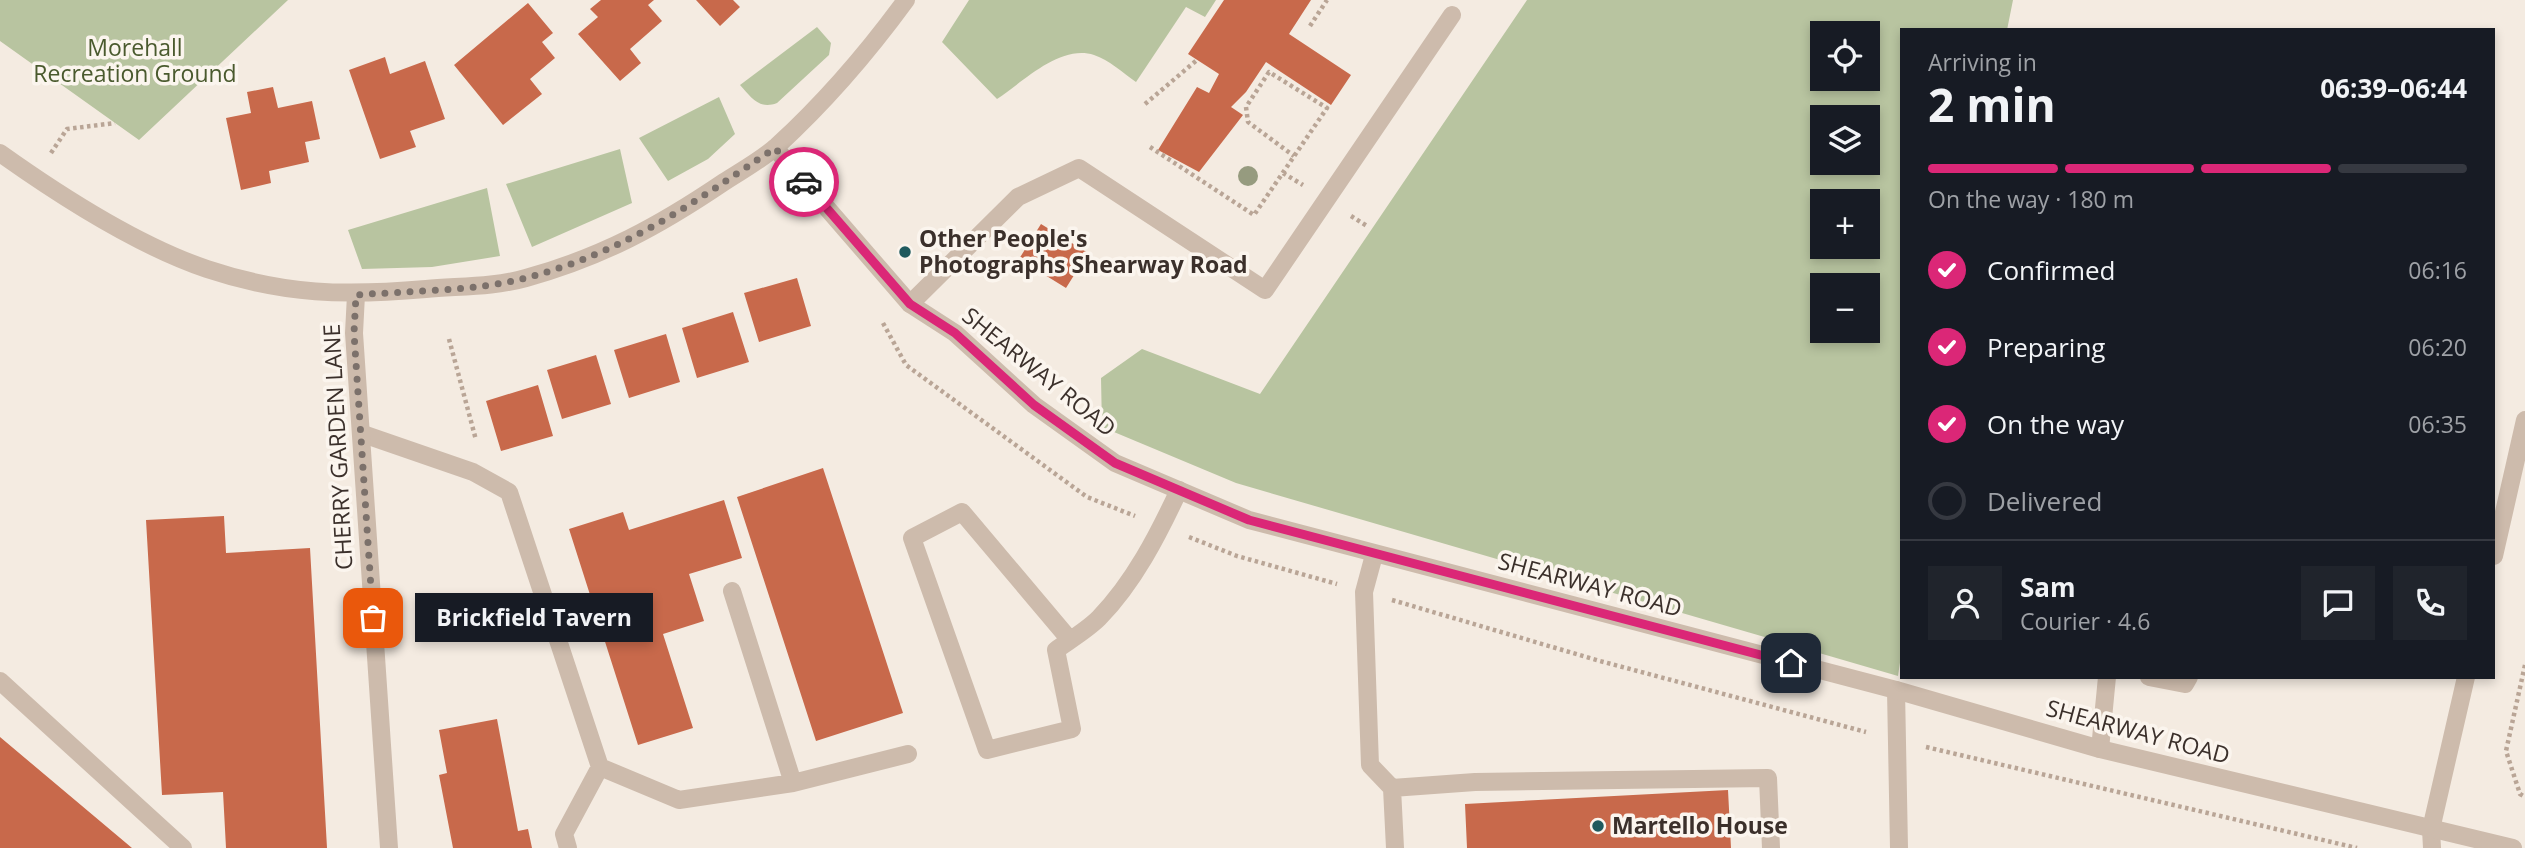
<!DOCTYPE html>
<meta charset="utf-8">
<style>
:root{--surface:#171b24;--page:#20242c;--text:#f1f3f6;--muted:#9ea1a6;--line:#363941;--accent:#db2777}
body{margin:0;font-family:"Open Sans",sans-serif;background:var(--page);color:var(--text);height:100vh;display:flex;flex-direction:column;font-size:26px;white-space:nowrap}
*{box-sizing:border-box;margin:0}
p{font-size:23px;color:var(--muted)}
.icon{flex:none;width:38px;height:38px;fill:none;stroke:currentColor;stroke-width:2;stroke-linecap:round;stroke-linejoin:round}
.map{position:relative;flex:1;overflow:hidden}
.details{position:absolute;left:1900px;top:28px;width:595px;height:651px;display:flex;flex-direction:column;background:var(--surface);border-radius:0px;box-shadow:0 4px 10px #0003}
.details>*{flex:none}
.controls{position:absolute;left:1810px;top:21px;display:grid;gap:14px}
.controls a{display:grid;place-items:center;width:70px;height:70px;border-radius:0px;background:var(--surface);box-shadow:0 4px 10px #0003;font-size:35px}
.pin{position:absolute;display:grid;place-items:center;width:60px;height:60px;color:#fff;margin:-30px;border-radius:14px;box-shadow:0 4px 10px #0006}
.courier{position:absolute;display:grid;place-items:center;width:70px;height:70px;margin:-35px;border:5px solid #db2777;border-radius:50%;background:#fff;color:#222;box-shadow:0 2px 9px #0007}
.bubble{position:absolute;height:49px;border-radius:0px;background:var(--surface);box-shadow:0 4px 10px #0003;font-size:23px;font-weight:700;line-height:49px;text-align:center}
.headline em{font-style:normal;font-weight:700}
.headline div{display:flex;flex-direction:column-reverse}
.headline{display:flex;align-items:center;justify-content:space-between;height:119px;padding:0 28px}
h1{font-size:46px;font-weight:700;line-height:52px}
.bar{display:grid;grid-template-columns:repeat(4,1fr);gap:10px 7px;align-content:center;height:84px;padding:0 28px}
.bar i{height:9px;border-radius:5px;background:var(--line)}
.bar .selected{background:var(--accent)}
.bar p{grid-column:span 4}
.line{display:flex;align-items:center;gap:18px;padding:0 28px;border-top:2px solid var(--line)}
.line div{flex:1}
.round{display:grid;place-items:center;flex:none;width:74px;height:74px;border-radius:0px;background:var(--page)}
ol{padding:0 28px;list-style:none}
li{display:flex;align-items:center;gap:21px;height:77px}
li p{margin-inline-start:auto}
li .icon{padding:7px;border-radius:50%;background:var(--accent);color:#fff;stroke-width:4}
li:last-child{color:var(--muted)}
li i{width:38px;height:38px;border:4px solid var(--line);border-radius:50%}
.map>svg:first-child{display:block}
.green{fill:#b8c4a0;fill-rule:evenodd}
.building{fill:#c8694b}
.lines{fill:none;stroke-linecap:round;stroke-linejoin:round}
.path{stroke:#b9a596;stroke-width:4.5;stroke-dasharray:3.5 3.5;stroke-linecap:butt}
.service{stroke:#cdbbac;stroke-width:18}
.minor{stroke:#cdbbac;stroke-width:18}
.tertiary{stroke:#cdbbac;stroke-width:18}
.tree{fill:#969b7f}
.done{stroke:#7c716b;stroke-width:7;stroke-dasharray:0 12.6}
.route{stroke:#db2777;stroke-width:9}
.poi-dot{fill:#1f5a5e;stroke:#fbf5ee;stroke-width:2.5}
.labels{text-anchor:middle;stroke-width:7;stroke-linejoin:round;paint-order:stroke}
.park-label{font-size:23px;fill:#4a5a2e;stroke:#fbf5ee}
.poi-label{font-size:23px;font-weight:bold;fill:#3b302b;stroke:#fbf5ee;text-anchor:start}
.street-label{font-size:23px;fill:#3b302b;stroke:#fbf5ee}
</style>
<div class="map">
<svg width="2525" height="848" viewBox="0 0 2525 848">
<rect width="100%" height="100%" fill="#f4ebe1"/>
<path class="green" d="M0,0H288L139,140L0,41Z
M969,0H1216L1205,17L1186,7L1136,82C1123,73 1109,60 1094,55C1060,44 1023,82 997,99L942,42Z
M1527,0H2013L2007,30H1902V649L1898,676L1236,483L1102,427L1101,378L1142,349L1260,394ZM1822,33H1867V79H1822ZM1822,117H1867V163H1822ZM1822,201H1867V247H1822ZM1822,285H1867V331H1822Z
M817,27L831,43L829,55L777,103C759,110 751,97 740,85Z
M719,97L735,134L708,159L668,181L639,138Z
M620,149L632,203L532,247L506,184Z
M487,188L500,256L432,267L362,269L348,230Z"/>
<path class="building" d="M601,0H654L648,5L662,21L630,49L641,63L620,81L578,34L598,17L590,9Z
M696,0H733L740,7L720,26Z
M1224,0H1311L1289,34L1351,75L1331,105L1266,62L1246,92L1231,107L1243,115L1199,172L1158,150L1197,87L1209,93L1219,74L1188,54Z
M528,3L553,33L542,42L555,58L530,79L542,94L503,125L454,65Z
M385,57L390,74L425,61L445,119L410,131L416,147L380,159L349,70Z
M273,87L278,108L312,101L320,139L305,142L309,162L269,171L271,183L241,190L226,118L251,113L247,92Z
M1041,224L1088,253L1066,288L1019,259Z
M797,278L811,326L759,342L744,293Z
M733,312L749,362L697,378L682,328Z
M666,334L680,382L629,398L614,350Z
M596,355L611,404L562,419L547,370Z
M538,385L553,436L501,451L486,401Z
M823,468L903,713L816,741L737,497Z
M724,500L742,558L689,574L704,621L663,634L693,728L638,745L569,529L623,512L629,530Z
M224,516L226,553L310,548L327,848H226L223,792L162,795L146,520Z
M497,719L518,831L528,829L532,848H453L439,775L447,773L439,730Z
M0,737L132,848H0Z
M1728,790L1731,848H1467L1465,804Z"/>
<g class="lines">
<path class="path" d="M1310,26L1327,0
M1145,104L1197,60
M1150,147L1254,215L1327,108L1269,72L1246,107L1248,122L1294,156
M51,153L67,129L115,123
M1283,173L1303,185
M1351,216L1367,226
M883,323L906,365L1087,497L1135,516
M449,339L476,440
M1189,537L1237,556L1337,584
M1392,600L1600,661L1866,732
M2525,665L2506,751L2520,794L2525,797
M1926,747L2357,848"/>
<path class="service" d="M910,304L1018,197L1079,168L1265,290L1452,15
M363,434L473,472L509,492L600,767L564,834L568,848
M1374,555L1364,592L1370,765L1392,788
M732,591L793,783
M1070,640L962,512L912,538L987,750L1072,729L1056,650C1070,640 1087,630 1099,618C1134,582 1158,535 1179,490
M2149,677L2185,684L2189,677
M0,681L183,848
M1896,690L1899,848
M2100,749L2107,677
M600,767L679,800L793,783L908,754
M2431,829L2432,848
M1395,848L1392,788L1475,782L1768,778L1771,848"/>
<path class="minor" d="M775,148L910,304L955,333L1034,405L1115,463L1249,520L1896,690L2100,749L2513,848
M356,295L354,333L389,848
M2494,556L2525,420
M2431,829L2466,677"/>
<path class="tertiary" d="M0,153C59,195 139,246 207,269C285,295 345,296 426,289C459,286 494,287 526,278C602,257 659,226 724,182C741,171 761,160 777,146C824,103 868,52 906,0"/>
</g>
<circle class="tree" cx="1248" cy="176" r="10"/>
<g class="lines">
<path class="done" d="M373,618L354,333L356,295C406,291 478,291 526,278C627,251 690,205 775,148L804,182"/>
<path class="route" d="M804,182L910,304L955,333L1034,405L1115,463L1249,520L1791,663"/>
</g>
<g class="poi-dot">
<circle cx="905" cy="252" r="7"/>
<circle cx="1598" cy="826" r="7"/>
</g>
<g class="labels">
<g class="park-label">
<text x="135" y="56">Morehall<tspan x="135" dy="26">Recreation Ground</tspan></text>
</g>
<g class="poi-label">
<text x="919" y="247">Other People's<tspan x="919" dy="26">Photographs Shearway Road</tspan></text>
<text x="1612" y="834">Martello House</text>
</g>
<g class="street-label">
<text transform="translate(1039 372) rotate(39)" y="8">SHEARWAY ROAD</text>
<text transform="translate(338 447) rotate(-93)" y="8">CHERRY GARDEN LANE</text>
<text transform="translate(1590 585) rotate(15)" y="8">SHEARWAY ROAD</text>
<text transform="translate(2138 732) rotate(15)" y="8">SHEARWAY ROAD</text>
</g>
</g>
</svg>
<div class="controls">
<a><svg class="icon" aria-label="locate" viewBox="0 0 24 24"><circle cx="12" cy="12" r="6"/><path d="M12 2v4M12 18v4M2 12h4M18 12h4"/></svg></a>
<a><svg class="icon" aria-label="layers" viewBox="0 0 24 24"><path d="M12 4l9 5-9 5-9-5zM3 14l9 5 9-5"/></svg></a>
<a>+</a>
<a>−</a>
</div>
<div class="pin" style="left:373px;top:618px;background:#ea580c"><svg class="icon" aria-label="bag" viewBox="0 0 24 24"><path d="M5 8h14l-1 12H6zM9 8a3 3 0 0 1 6 0"/></svg></div>
<div class="pin" style="left:1791px;top:663px;background:#1f2937"><svg class="icon" aria-label="home" viewBox="0 0 24 24"><path d="M3 11l9-7 9 7M6 9v11h12V9"/></svg></div>
<div class="courier" style="left:804px;top:182px"><svg class="icon" aria-label="car" viewBox="0 0 24 24"><path d="M5 17H2v-5l4-1 3-4h7l3 4 3 1v5h-3M9 17h6M6 11h13"/><circle cx="7" cy="17" r="2"/><circle cx="17" cy="17" r="2"/></svg></div>
<div class="bubble" style="left:415px;top:593px;width:238px">Brickfield Tavern</div>
<section class="details">
<div class="headline"><div><h1>2 min</h1><p>Arriving in</p></div><em>06:39–06:44</em></div>
<div class="bar"><i class="selected"></i><i class="selected"></i><i class="selected"></i><i></i><p>On the way · 180 m</p></div>
<ol>
<li><svg class="icon" aria-label="check" viewBox="0 0 24 24"><path d="M5 12l5 5 9-10"/></svg>Confirmed<p>06:16</p></li>
<li><svg class="icon" aria-label="check" viewBox="0 0 24 24"><path d="M5 12l5 5 9-10"/></svg>Preparing<p>06:20</p></li>
<li><svg class="icon" aria-label="check" viewBox="0 0 24 24"><path d="M5 12l5 5 9-10"/></svg>On the way<p>06:35</p></li>
<li><i></i>Delivered</li>
</ol>
<div class="line" style="height:126px"><a class="round"><svg class="icon" aria-label="person" viewBox="0 0 24 24"><circle cx="12" cy="8" r="4"/><path d="M4 21q1-7 8-7t8 7"/></svg></a><div><b>Sam</b><p>Courier · 4.6</p></div><a class="round"><svg class="icon" aria-label="chat" viewBox="0 0 24 24"><path d="M4 5h16v11H9l-5 4z"/></svg></a><a class="round"><svg class="icon" aria-label="phone" viewBox="0 0 24 24"><path d="M5 4h4l2 5-3 2q2 4 5 5l2-3 5 2v4C11 20 4 13 5 4z"/></svg></a></div>
</section>
</div>
